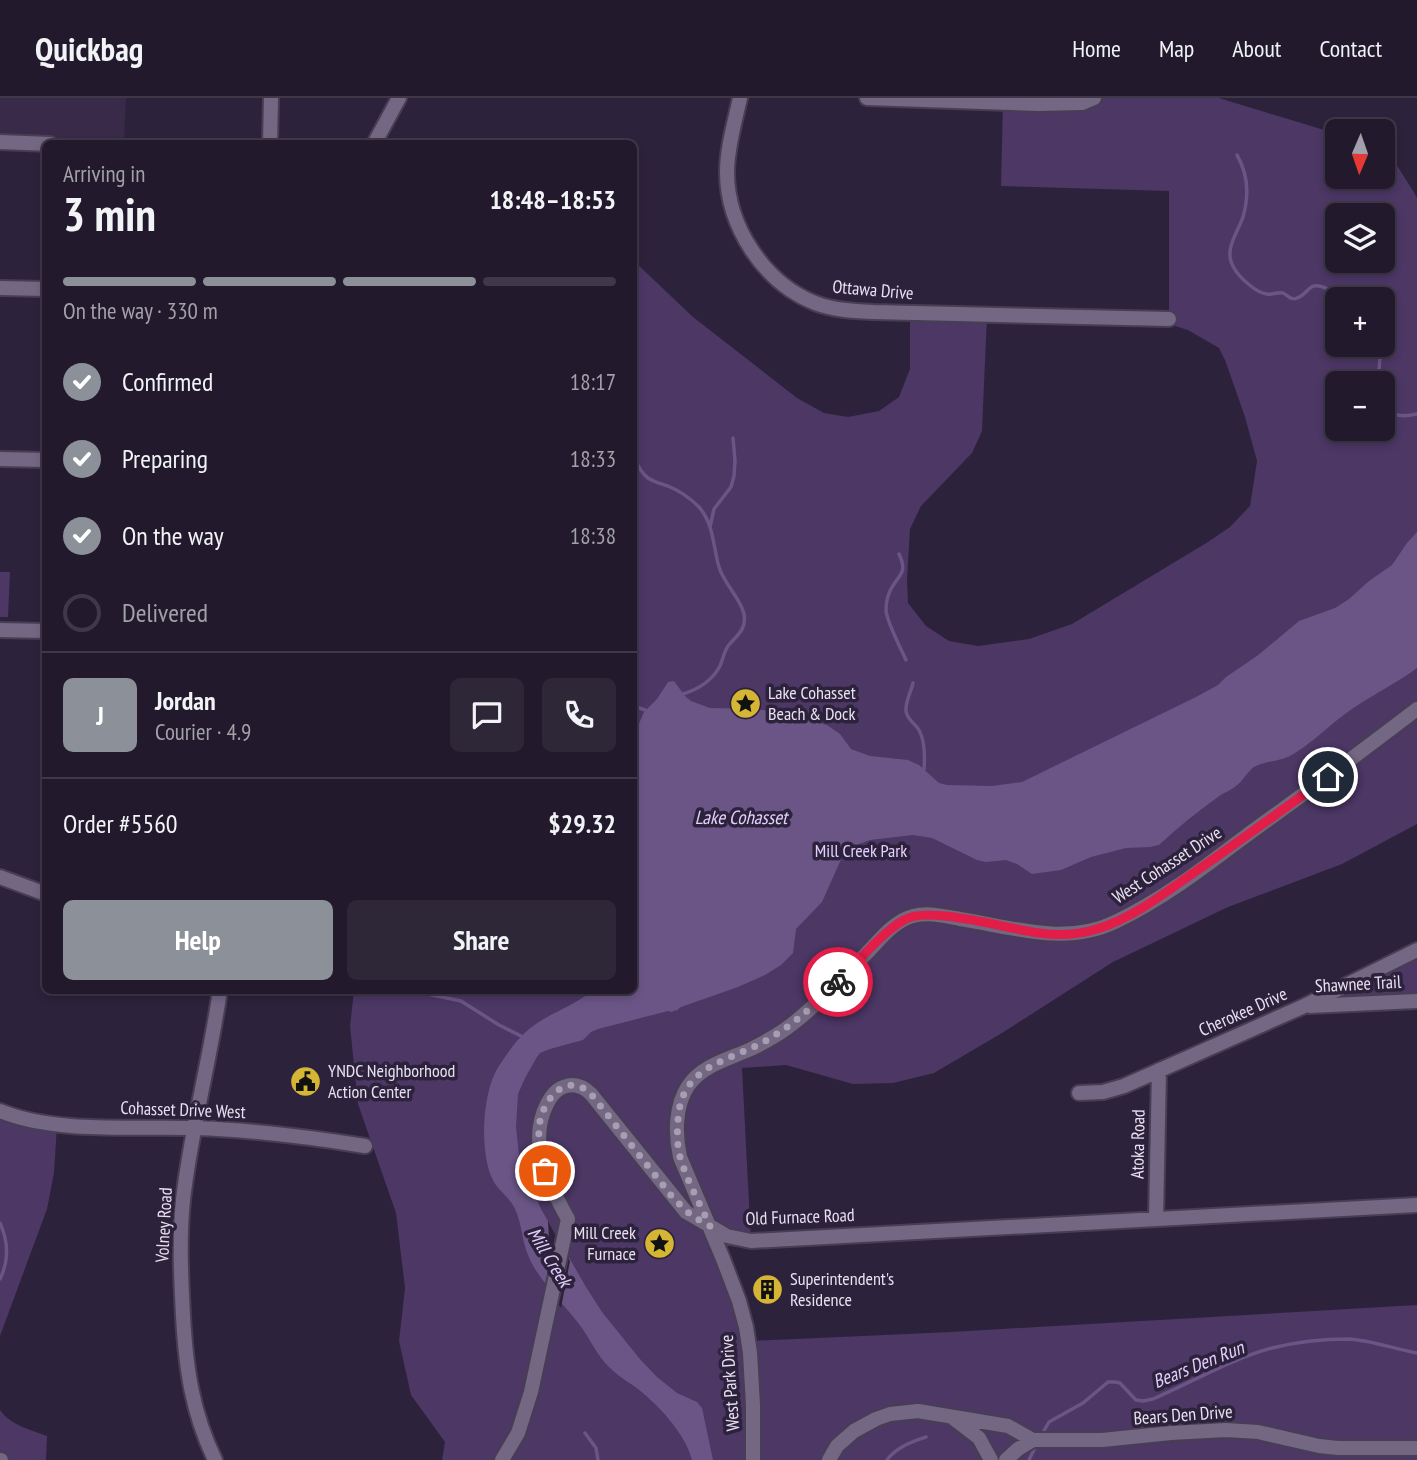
<!DOCTYPE html>
<meta charset="utf-8">
<style>
:root{--surface:#221a2c;--page:#2e2738;--text:#f1f3f6;--muted:#a2a1a9;--line:#3f3848;--accent:#8c9099}
body{margin:0;font-family:"PT Sans Narrow",sans-serif;background:var(--page);color:var(--text);height:100vh;display:flex;flex-direction:column;font-size:26px;white-space:nowrap}
*{box-sizing:border-box;margin:0}
p{font-size:23px;color:var(--muted)}
.icon{flex:none;width:38px;height:38px;fill:none;stroke:currentColor;stroke-width:2;stroke-linecap:round;stroke-linejoin:round}
.map{position:relative;flex:1;overflow:hidden}
.panel{position:absolute;left:42px;top:42px;width:595px;height:854px;display:flex;flex-direction:column;background:var(--surface);border-radius:10px;box-shadow:0 4px 10px #0003,0 0 0 2px var(--line)}
.panel>*{flex:none}
.needle{width:46px;rotate:182deg}
.tools{position:absolute;left:1325px;top:21px;display:grid;gap:14px}
.tools a{display:grid;place-items:center;width:70px;height:70px;border-radius:10px;background:var(--surface);box-shadow:0 4px 10px #0003,0 0 0 2px var(--line);font-size:35px}
.pin{position:absolute;display:grid;place-items:center;width:60px;height:60px;color:#fff;margin:-30px;border:4px solid #fff;border-radius:50%;box-shadow:0 2px 7px #0007}
.courier{position:absolute;display:grid;place-items:center;width:70px;height:70px;margin:-35px;border:5px solid #e11d48;border-radius:50%;background:#fff;color:#222;box-shadow:0 2px 9px #0007}
.head em{font-style:normal;font-weight:600}
.head div{display:flex;flex-direction:column-reverse}
.head{display:flex;align-items:center;justify-content:space-between;height:119px;padding:0 21px}
h1{font-size:46px;font-weight:600;line-height:52px}
.bar{display:grid;grid-template-columns:repeat(4,1fr);gap:10px 7px;align-content:center;height:84px;padding:0 21px}
.bar i{height:9px;border-radius:5px;background:var(--line)}
.bar .selected{background:var(--accent)}
.bar p{grid-column:span 4}
.line{display:flex;align-items:center;gap:18px;padding:0 21px;border-top:2px solid var(--line)}
.line div{flex:1}
.round{display:grid;place-items:center;flex:none;width:74px;height:74px;border-radius:10px;background:var(--page)}
ol{padding:0 21px;list-style:none}
li{display:flex;align-items:center;gap:21px;height:77px}
li p{margin-inline-start:auto}
li .icon{padding:7px;border-radius:50%;background:var(--accent);color:#fff;stroke-width:4}
li:last-child{color:var(--muted)}
li i{width:38px;height:38px;border:4px solid var(--line);border-radius:50%}
.cta{display:flex;gap:14px;margin-top:auto;padding:14px 21px}
.cta a{flex:1;height:80px;border-radius:10px;background:var(--accent);color:#fff;font-size:28px;font-weight:600;line-height:80px;text-align:center}
.cta a+a{background:var(--page);color:var(--text)}
header{display:flex;align-items:center;gap:42px;box-sizing:border-box;height:98px;padding:0 35px;background:var(--surface);border-bottom:2px solid var(--line)}
header strong{font-size:33px}
nav{display:flex;gap:38px;margin-inline-start:auto;font-size:24px}
.map>svg:first-child{display:block}
.built{fill:#382a48}
.green{fill:#4c3765;fill-rule:evenodd}
.water{fill:#6b5586}
.pier{fill:#2d223b}
.lines{fill:none;stroke-linecap:round;stroke-linejoin:round}
.stream{stroke:#6b5586;stroke-width:3.5}
.minor-casing{stroke:#483e53;stroke-width:18}
.minor{stroke:#736784;stroke-width:14}
.done{stroke:#a79eb1;stroke-width:7;stroke-dasharray:0 12.6}
.route{stroke:#e11d48;stroke-width:9}
.labels{text-anchor:middle;stroke-width:7;stroke-linejoin:round;paint-order:stroke}
.street-label{font-size:18px;fill:#e8e1f1;stroke:#2d223b}
.poi-label{font-size:18px;fill:#e8e1f1;stroke:#2d223b;text-anchor:start}
.park-label{font-size:18px;fill:#e4d0ff;stroke:#2d223b}
.water-label{font-size:19px;font-style:italic;fill:#e3cffd;stroke:#2d223b}
</style>
<header>
<strong>Quickbag</strong>
<nav><a>Home</a><a>Map</a><a>About</a><a>Contact</a></nav>
</header>
<div class="map">
<svg width="1417" height="1362" viewBox="0 0 1417 1362">
<rect width="100%" height="100%" fill="#2d223b"/>
<path class="built" d="M0,0H126L124,45L0,44Z"/>
<path class="green" d="M1094,0H1219L1337,36V79H1382L1383,54L1391,58L1415,96L1417,100V726L1342,766L1228,809L1113,864L1002,935L934,975L893,985L853,986L786,967L742,970L751,1143L711,1129L749,1243L951,1234L1417,1207V1362H442L445,1344L411,1297L399,1243L405,1190L396,1115L358,1006L350,928L354,893L634,892V163L693,219L797,300L824,315L848,319L879,313L899,299L910,271V215L987,217L982,333L972,355L921,408L910,431L907,482L908,505L926,528L949,543L978,548L1029,541L1072,526L1208,444L1230,429L1250,408L1257,363L1245,319L1225,262L1219,250L1188,232L1169,226V93L1001,88L1003,5ZM1337,117H1382V163H1337ZM1337,201H1382V247H1337ZM1337,285H1382V331H1337Z
M0,474H10L8,519H0Z
M1417,852V903L1302,909Z
M0,1013L57,1027L54,1075L47,1111L0,1238Z
M0,1312C10,1327 31,1332 47,1338L46,1362H0Z"/>
<path class="water" d="M1417,434V570C1394,587 1368,599 1345,616C1326,630 1310,647 1290,658C1278,664 1264,663 1254,669C1247,674 1243,683 1236,688C1230,693 1223,695 1218,699C1197,714 1177,730 1159,747L1150,749L1126,750L1091,759L1061,772L1032,776L1017,766L1006,762L986,764L977,762L932,740L913,737L870,742L851,749L843,757L822,804L796,831L793,855L781,867L765,877L738,889L681,909L676,913L675,912L672,914L668,913L598,931L591,934L583,942L550,951L540,955L537,959L525,980L518,996L516,1029L519,1057L541,1111L586,1189L602,1214L639,1260L657,1279L677,1295L697,1304L702,1310L713,1362H692C686,1336 656,1304 634,1288C625,1282 617,1277 609,1269C597,1257 591,1243 582,1230C566,1208 537,1181 528,1157C522,1143 522,1126 515,1111C510,1099 498,1093 493,1082C479,1056 482,993 499,968C508,954 519,938 533,928C552,914 572,909 592,893L634,892V637L644,614L657,601L668,584L674,583L685,598L691,603L710,610L752,611L780,614L827,627L840,636L851,651L870,658L908,662L919,667L939,685L947,687L992,688L1022,684L1196,599L1218,587L1226,579L1257,558L1299,523L1335,510L1349,501L1369,483L1392,467L1407,445Z"/>
<path class="pier" d="M548,1123L570,1163L561,1210L546,1190L550,1160Z"/>
<g class="lines">
<path class="stream" d="M1237,57C1248,76 1249,98 1243,119C1237,136 1223,152 1234,170C1239,179 1256,195 1267,196C1272,197 1277,194 1283,195C1288,197 1291,203 1297,200C1307,197 1308,186 1319,188C1328,189 1335,197 1342,201
M1378,285L1381,247
M1382,307C1392,319 1403,319 1417,316
M634,358C637,366 641,375 648,380C654,384 662,386 668,388C680,393 690,400 699,409C714,426 713,449 719,469C724,486 740,499 744,516C747,532 736,538 728,548C724,554 723,561 720,568C712,583 699,591 683,596
M710,429L714,411L731,389L734,378L735,363L733,340
M899,456C906,471 903,474 894,486C889,493 886,503 886,512C886,522 901,551 906,562
M913,585C911,594 905,604 906,613C907,622 915,625 919,632C925,643 925,658 924,671
M634,608L645,612
M413,896L423,895L461,903L499,927L521,938
M0,1125C8,1143 9,1163 0,1181
M585,1335L596,1350L598,1362
M1041,1338L1049,1324L1083,1305L1108,1284H1115L1120,1285L1136,1302L1143,1303L1153,1301C1192,1284 1231,1261 1272,1250C1296,1244 1324,1241 1348,1241C1371,1242 1394,1251 1417,1255
M887,1362C896,1349 912,1344 926,1339
M1029,1362L1037,1345"/>
<defs>
<path id="minor" d="M740,0C735,23 727,50 727,74C727,128 764,185 815,205C833,212 853,213 873,214L1169,221
M867,0L1038,6L1082,5L1094,0
M0,44L50,46
M270,46L271,0
M374,46L399,0
M0,190L46,191
M0,361L46,362
M0,532L46,533
M0,779L46,796
M1310,908L1417,903
M1079,995L1103,994L1124,988L1302,909L1417,852
M0,1013C57,1036 134,1028 195,1030C253,1032 309,1039 365,1048
M1156,1121L1159,972
M953,1320L979,1340L991,1362
M0,1362H1
M215,1362C192,1314 186,1271 183,1218C181,1179 179,1140 183,1102C191,1031 210,963 220,892
M502,1362L518,1335L531,1294L568,1121C549,1087 527,1045 547,1006C550,1000 555,993 561,990C573,984 583,988 591,996L686,1114L727,1138L751,1143L1417,1107
M753,1362V1307L750,1255L746,1229L739,1203L723,1161L680,1059C675,1036 675,1008 688,988C702,967 729,961 751,951C763,945 776,938 787,930C816,909 839,882 864,858C878,844 893,823 913,818C928,814 944,818 960,821C1012,829 1065,848 1115,824C1162,802 1206,768 1247,737C1304,696 1361,654 1417,611
M829,1362L837,1348L854,1333L876,1321L890,1316L918,1313L1008,1328L1033,1342H1102L1171,1335L1226,1332L1258,1334L1319,1348L1338,1350H1417
M1006,1362L1018,1351L1033,1342"/>
</defs>
<use href="#minor" class="minor-casing"/>
<use href="#minor" class="minor"/>
</g>
<g class="lines">
<path class="done" d="M545,1073C542,1059 538,1044 539,1029C542,1002 566,972 591,996L674,1101L692,1118L710,1128C700,1106 687,1083 680,1059C677,1047 677,1034 678,1022C681,964 733,964 772,939C797,924 817,904 838,884"/>
<path class="route" d="M838,884C856,866 882,834 904,822C929,807 1007,831 1039,835C1059,838 1078,837 1097,831C1130,821 1161,798 1189,778C1236,746 1282,712 1328,679"/>
</g>
<defs>
<symbol id="sight-disc" viewBox="-11 -11 22 22"><circle r="9.5" fill="#d5b534" stroke="#2d223b"/><path d="M0-6L1.8-2.2L6-1.7L2.9 1.2L3.7 5.4L0 3.3L-3.7 5.4L-2.9 1.2L-6-1.7L-1.8-2.2Z" fill="#111"/></symbol>
<symbol id="civic-disc" viewBox="-11 -11 22 22"><circle r="9.5" fill="#d5b534" stroke="#2d223b"/><path d="M-.6-6.5H3V-4.5H.6V-3L4-1V1h2V6H-6V1h2V-1L-.6-3ZM-1.2 2.5V6h2.4V2.5Z" fill="#111"/></symbol>
<symbol id="building-disc" viewBox="-11 -11 22 22"><circle r="9.5" fill="#d5b534" stroke="#2d223b"/><path d="M-4-6H4V6H1V3H-1V6H-4ZM-2.5-4.3h1.7v1.8h-1.7ZM.8-4.3h1.7v1.8H.8ZM-2.5-1h1.7V.8h-1.7ZM.8-1h1.7V.8H.8Z" fill="#111"/></symbol>
</defs>
<g fill-rule="evenodd">
<use href="#sight-disc" x="728" y="588" width="35" height="35"/>
<use href="#civic-disc" x="288" y="966" width="35" height="35"/>
<use href="#sight-disc" x="642" y="1128" width="35" height="35"/>
<use href="#building-disc" x="750" y="1174" width="35" height="35"/>
</g>
<g class="labels">
<g class="street-label">
<text transform="translate(873 192) rotate(5)" y="6">Ottawa Drive</text>
<text transform="translate(1167 767) rotate(-33)" y="6">West Cohasset Drive</text>
<text transform="translate(1358 886) rotate(-3)" y="6">Shawnee Trail</text>
<text transform="translate(1243 914) rotate(-24)" y="6">Cherokee Drive</text>
<text transform="translate(183 1012) rotate(2)" y="6">Cohasset Drive West</text>
<text transform="translate(1138 1046) rotate(-89)" y="6">Atoka Road</text>
<text transform="translate(800 1119) rotate(-2)" y="6">Old Furnace Road</text>
<text transform="translate(164 1127) rotate(-87)" y="6">Volney Road</text>
<text transform="translate(730 1285) rotate(-94)" y="6">West Park Drive</text>
<text transform="translate(1183 1317) rotate(-4)" y="6">Bears Den Drive</text>
</g>
<g class="poi-label">
<text x="768" y="601">Lake Cohasset<tspan x="768" dy="21">Beach &amp; Dock</tspan></text>
<text x="328" y="979">YNDC Neighborhood<tspan x="328" dy="21">Action Center</tspan></text>
<text x="636" y="1141" text-anchor="end">Mill Creek<tspan x="636" dy="21">Furnace</tspan></text>
<text x="790" y="1187">Superintendent's<tspan x="790" dy="21">Residence</tspan></text>
</g>
<g class="park-label">
<text x="861" y="759">Mill Creek Park</text>
</g>
<g class="water-label">
<text x="741" y="726">Lake Cohasset</text>
<text transform="translate(550 1159) rotate(58)" y="7">Mill Creek</text>
<text transform="translate(1198 1266) rotate(-22)" y="7">Bears Den Run</text>
</g>
</g>
</svg>
<div class="tools">
<a><svg class="needle" viewBox="-14 -14 28 28"><path d="M0-13l5 13h-10z" fill="#e53935"/><path d="M0 13l5-13h-10z" fill="#a2a1a9"/></svg></a>
<a><svg class="icon" aria-label="layers" viewBox="0 0 24 24"><path d="M12 4l9 5-9 5-9-5zM3 14l9 5 9-5"/></svg></a>
<a>+</a>
<a>−</a>
</div>
<div class="pin" style="left:545px;top:1073px;background:#ea580c"><svg class="icon" aria-label="bag" viewBox="0 0 24 24"><path d="M5 8h14l-1 12H6zM9 8a3 3 0 0 1 6 0"/></svg></div>
<div class="pin" style="left:1328px;top:679px;background:#1f2937"><svg class="icon" aria-label="home" viewBox="0 0 24 24"><path d="M3 11l9-7 9 7M6 9v11h12V9"/></svg></div>
<div class="courier" style="left:838px;top:884px"><svg class="icon" aria-label="bike" viewBox="0 0 24 24"><circle cx="6" cy="16" r="4"/><circle cx="18" cy="16" r="4"/><path d="M6 16l4-8h5l3 8M10 8l3 8H6M13 5h3"/></svg></div>
<section class="panel">
<div class="head"><div><h1>3 min</h1><p>Arriving in</p></div><em>18:48–18:53</em></div>
<div class="bar"><i class="selected"></i><i class="selected"></i><i class="selected"></i><i></i><p>On the way · 330 m</p></div>
<ol>
<li><svg class="icon" aria-label="check" viewBox="0 0 24 24"><path d="M5 12l5 5 9-10"/></svg>Confirmed<p>18:17</p></li>
<li><svg class="icon" aria-label="check" viewBox="0 0 24 24"><path d="M5 12l5 5 9-10"/></svg>Preparing<p>18:33</p></li>
<li><svg class="icon" aria-label="check" viewBox="0 0 24 24"><path d="M5 12l5 5 9-10"/></svg>On the way<p>18:38</p></li>
<li><i></i>Delivered</li>
</ol>
<div class="line" style="height:126px"><b class="round" style="background:var(--accent);color:#fff">J</b><div><b>Jordan</b><p>Courier · 4.9</p></div><a class="round"><svg class="icon" aria-label="chat" viewBox="0 0 24 24"><path d="M4 5h16v11H9l-5 4z"/></svg></a><a class="round"><svg class="icon" aria-label="phone" viewBox="0 0 24 24"><path d="M5 4h4l2 5-3 2q2 4 5 5l2-3 5 2v4C11 20 4 13 5 4z"/></svg></a></div>
<div class="line" style="height:91px"><div>Order #5560</div><b>$29.32</b></div>
<div class="cta"><a>Help</a><a>Share</a></div>
</section>
</div>
